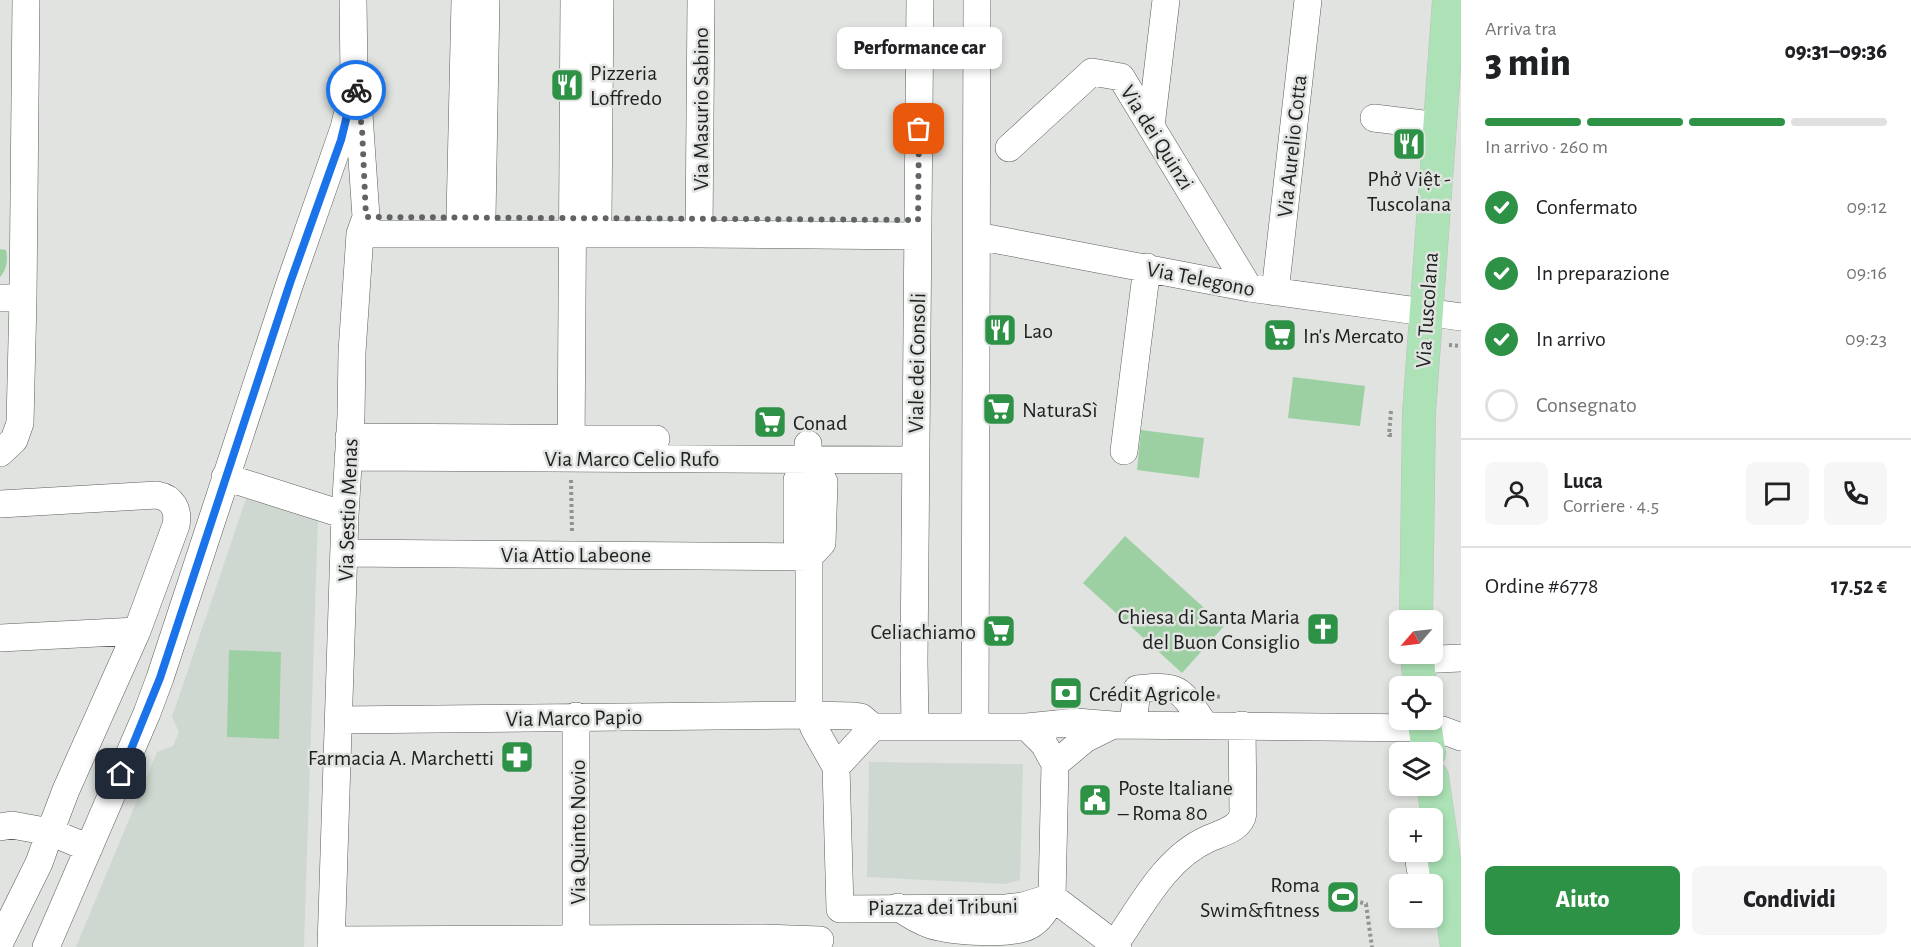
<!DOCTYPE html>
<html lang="it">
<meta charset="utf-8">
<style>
:root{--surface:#fff;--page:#f6f6f6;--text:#202124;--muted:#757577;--line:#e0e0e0;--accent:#2d9146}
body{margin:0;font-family:"Alegreya Sans",sans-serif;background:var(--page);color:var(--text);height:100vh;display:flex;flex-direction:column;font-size:22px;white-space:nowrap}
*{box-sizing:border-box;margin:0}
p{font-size:20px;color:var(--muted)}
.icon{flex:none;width:33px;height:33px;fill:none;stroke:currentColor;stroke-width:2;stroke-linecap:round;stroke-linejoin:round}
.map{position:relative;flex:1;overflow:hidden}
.drawer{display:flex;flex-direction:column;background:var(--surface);width:450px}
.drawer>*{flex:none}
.needle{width:39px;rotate:242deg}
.buttons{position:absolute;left:1389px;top:610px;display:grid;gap:12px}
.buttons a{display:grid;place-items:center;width:54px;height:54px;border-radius:9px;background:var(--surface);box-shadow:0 3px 9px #0003;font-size:30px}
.pin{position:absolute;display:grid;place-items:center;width:51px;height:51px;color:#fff;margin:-26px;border-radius:12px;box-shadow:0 3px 9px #0006}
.courier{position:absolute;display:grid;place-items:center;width:60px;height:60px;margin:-30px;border:4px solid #1a73e8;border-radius:50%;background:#fff;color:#222;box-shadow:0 2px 8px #0007}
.bubble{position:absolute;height:42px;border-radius:9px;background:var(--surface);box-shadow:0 3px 9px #0003;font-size:20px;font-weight:800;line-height:42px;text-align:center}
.overview em{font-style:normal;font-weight:800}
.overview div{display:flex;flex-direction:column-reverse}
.overview{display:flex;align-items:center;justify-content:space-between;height:102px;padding:0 24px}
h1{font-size:39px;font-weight:800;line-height:45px}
.bar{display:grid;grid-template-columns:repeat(4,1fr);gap:9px 6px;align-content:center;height:72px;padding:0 24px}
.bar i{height:8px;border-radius:4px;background:var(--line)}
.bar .active{background:var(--accent)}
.bar p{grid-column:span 4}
.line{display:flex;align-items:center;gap:15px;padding:0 24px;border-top:2px solid var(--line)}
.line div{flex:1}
.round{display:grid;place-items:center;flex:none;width:63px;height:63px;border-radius:9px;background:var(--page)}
ol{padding:0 24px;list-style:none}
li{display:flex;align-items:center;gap:18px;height:66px}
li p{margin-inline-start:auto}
li .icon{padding:6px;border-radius:50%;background:var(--accent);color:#fff;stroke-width:4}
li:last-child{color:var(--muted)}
li i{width:33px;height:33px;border:3px solid var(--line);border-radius:50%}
.primary-button{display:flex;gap:12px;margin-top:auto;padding:12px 24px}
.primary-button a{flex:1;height:69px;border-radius:9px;background:var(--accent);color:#fff;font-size:24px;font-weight:800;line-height:69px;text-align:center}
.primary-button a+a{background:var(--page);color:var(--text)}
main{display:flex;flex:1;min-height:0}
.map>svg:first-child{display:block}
.built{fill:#cfd8d0}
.green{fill:#9cd0a2}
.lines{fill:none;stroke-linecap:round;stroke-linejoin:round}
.minor-casing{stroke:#5b5e5b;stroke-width:28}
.major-casing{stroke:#c0c1c0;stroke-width:34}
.path{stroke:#909391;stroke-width:4;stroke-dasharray:3 3;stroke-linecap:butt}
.minor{stroke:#fff;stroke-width:27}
.major{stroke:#ace2b5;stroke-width:33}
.done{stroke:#626463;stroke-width:6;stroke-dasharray:0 10.8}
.route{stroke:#1a73e8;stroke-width:8}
.labels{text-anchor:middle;stroke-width:5;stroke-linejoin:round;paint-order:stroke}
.poi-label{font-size:22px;fill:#1e201f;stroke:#e0e3e0;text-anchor:start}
.street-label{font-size:22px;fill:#1e201f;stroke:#e0e3e0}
</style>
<main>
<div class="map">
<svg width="1461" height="947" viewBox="0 0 1461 947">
<rect width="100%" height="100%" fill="#e0e3e0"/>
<path class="built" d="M247,496L318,518L304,947H76L157,752L173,746L179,732L172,717Z
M869,762L1023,764L1020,880L1005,884L867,877Z"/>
<path class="green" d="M0,249L6,250C8,260 7,269 0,277Z
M1293,377L1365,386L1360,426L1288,418Z
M1141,430L1204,438L1199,478L1137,470Z
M1125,536L1224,626L1182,673L1083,583Z
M229,650L281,652L279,739L227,737Z"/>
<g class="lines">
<defs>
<path id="minor" d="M1374,118L1439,126
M1151,126L1166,0
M1009,148L1092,72L1121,77L1249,288
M460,217L465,0
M482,217L486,0
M598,218L600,0
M360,234H699L918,236
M699,234L701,0
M977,236L1249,288L1461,317
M1275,292L1308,0
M0,298H23L20,423L14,440L0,453
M23,298L26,0
M349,437L656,439
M808,444V459L797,480V539L809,557
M1124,451L1147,267
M571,456L574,0
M348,457L915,460
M225,477L345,515
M0,504L157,495C173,498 179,510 176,525L137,631L66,790L50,832L12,825L0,827
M344,553L809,557
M0,638L137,631
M1418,660L1461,658
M576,716V947
M340,720L809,715V557L822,543L824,482L808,459
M1133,725L1137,689C1149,688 1166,685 1177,691C1188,697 1197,715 1205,725
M915,726L914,662L920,0
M975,726L977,0
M1055,764L1085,739L1113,725
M836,767L814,728L809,715L854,716L861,717L873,727
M1418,852L1420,868L1448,883
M1052,897L1118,947
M898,907C908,914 919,921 931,925C951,931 1011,936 1029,926C1040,920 1047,909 1052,897L1055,764L1044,744L1027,727
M840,909L836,767L873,727H1027L1076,722L1113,725L1425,728L1442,730L1461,737
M840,909L1006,908L1023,906L1052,897
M331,940L763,938L820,940
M0,942L39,863L50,832L89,848
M1115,944C1141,907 1165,858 1208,839C1221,833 1241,829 1243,813L1242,725
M46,947L147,713L160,678L290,283L344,128L352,95L354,75L353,0
M331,947L345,515L351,416L352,352L360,234L366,217L358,100"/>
<path id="major" d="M1416,621L1419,413L1449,0
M1417,654L1420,687
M1424,720L1429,753
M1432,777L1457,947"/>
</defs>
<use href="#minor" class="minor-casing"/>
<use href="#major" class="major-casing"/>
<path class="path" d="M1449,345L1461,346
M1391,411L1389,435H1394
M571,480L572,532
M1211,696L1222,697
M1343,897L1366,904L1372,947"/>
<use href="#minor" class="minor"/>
<use href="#major" class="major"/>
</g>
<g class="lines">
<path class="done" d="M356,90L362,128L366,217L918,220L919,129"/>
<path class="route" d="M121,774L160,678L290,283L341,140L352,95L354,75L356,90"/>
</g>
<defs>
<symbol id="restaurant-square" viewBox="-11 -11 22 22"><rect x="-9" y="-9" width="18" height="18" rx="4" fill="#2d9146" stroke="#e0e3e0"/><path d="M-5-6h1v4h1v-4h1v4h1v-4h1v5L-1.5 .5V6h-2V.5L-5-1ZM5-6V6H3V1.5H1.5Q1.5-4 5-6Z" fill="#fff"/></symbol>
<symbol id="supermarket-square" viewBox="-11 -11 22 22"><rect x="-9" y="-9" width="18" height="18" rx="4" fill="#2d9146" stroke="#e0e3e0"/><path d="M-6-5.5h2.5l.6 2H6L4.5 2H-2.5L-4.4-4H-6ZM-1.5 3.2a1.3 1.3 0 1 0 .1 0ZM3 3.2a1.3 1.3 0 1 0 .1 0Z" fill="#fff"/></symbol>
<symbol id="church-square" viewBox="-11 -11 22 22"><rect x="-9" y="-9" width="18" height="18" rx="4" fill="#2d9146" stroke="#e0e3e0"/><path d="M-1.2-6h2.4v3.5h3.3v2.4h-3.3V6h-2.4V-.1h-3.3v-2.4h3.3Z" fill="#fff"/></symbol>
<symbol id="bank-square" viewBox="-11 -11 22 22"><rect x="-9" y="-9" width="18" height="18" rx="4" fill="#2d9146" stroke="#e0e3e0"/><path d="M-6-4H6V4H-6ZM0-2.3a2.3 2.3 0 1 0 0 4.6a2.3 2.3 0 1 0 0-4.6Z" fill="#fff"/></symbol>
<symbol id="pharmacy-square" viewBox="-11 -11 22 22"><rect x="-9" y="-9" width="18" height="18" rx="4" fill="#2d9146" stroke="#e0e3e0"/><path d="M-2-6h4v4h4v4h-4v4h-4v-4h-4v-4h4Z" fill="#fff"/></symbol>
<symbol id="civic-square" viewBox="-11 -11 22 22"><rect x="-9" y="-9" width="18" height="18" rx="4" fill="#2d9146" stroke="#e0e3e0"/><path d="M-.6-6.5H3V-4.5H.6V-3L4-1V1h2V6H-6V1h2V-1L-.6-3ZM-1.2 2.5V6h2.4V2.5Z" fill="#fff"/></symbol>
<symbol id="stadium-square" viewBox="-11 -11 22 22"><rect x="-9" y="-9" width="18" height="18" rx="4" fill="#2d9146" stroke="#e0e3e0"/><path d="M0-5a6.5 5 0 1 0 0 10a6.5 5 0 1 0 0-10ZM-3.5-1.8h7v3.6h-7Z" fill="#fff"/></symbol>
</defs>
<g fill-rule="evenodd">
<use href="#restaurant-square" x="548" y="66" width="38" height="38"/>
<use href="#restaurant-square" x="1390" y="125" width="38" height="38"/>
<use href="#restaurant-square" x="981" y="311" width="38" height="38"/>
<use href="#supermarket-square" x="1261" y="316" width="38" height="38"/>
<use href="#supermarket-square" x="980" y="390" width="38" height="38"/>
<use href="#supermarket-square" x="751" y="403" width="38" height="38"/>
<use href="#church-square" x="1304" y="610" width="38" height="38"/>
<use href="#supermarket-square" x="980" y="612" width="38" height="38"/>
<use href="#bank-square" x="1047" y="674" width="38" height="38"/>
<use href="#pharmacy-square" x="498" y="738" width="38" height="38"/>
<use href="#civic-square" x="1076" y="781" width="38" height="38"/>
<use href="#stadium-square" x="1324" y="878" width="38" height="38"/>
</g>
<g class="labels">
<g class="poi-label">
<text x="590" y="80">Pizzeria<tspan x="590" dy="25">Loffredo</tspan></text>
<text x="1409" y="186" text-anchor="middle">Phở Việt -<tspan x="1409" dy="25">Tuscolana</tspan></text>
<text x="1023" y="338">Lao</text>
<text x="1303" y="343">In's Mercato</text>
<text x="1022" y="417">NaturaSì</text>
<text x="793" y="430">Conad</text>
<text x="1300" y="624" text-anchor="end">Chiesa di Santa Maria<tspan x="1300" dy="25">del Buon Consiglio</tspan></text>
<text x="976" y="639" text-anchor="end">Celiachiamo</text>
<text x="1089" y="701">Crédit Agricole</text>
<text x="494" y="765" text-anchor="end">Farmacia A. Marchetti</text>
<text x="1118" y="795">Poste Italiane<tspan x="1118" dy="25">– Roma 80</tspan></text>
<text x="1320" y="892" text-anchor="end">Roma<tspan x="1320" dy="25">Swim&amp;fitness</tspan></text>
</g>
<g class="street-label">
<text transform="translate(700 109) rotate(-90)" y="8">Via Masurio Sabino</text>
<text transform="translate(1158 137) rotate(58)" y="8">Via dei Quinzi</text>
<text transform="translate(1291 146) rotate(-84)" y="8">Via Aurelio Cotta</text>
<text transform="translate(1201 278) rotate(11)" y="8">Via Telegono</text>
<text transform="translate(1426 310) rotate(-86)" y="8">Via Tuscolana</text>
<text transform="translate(916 363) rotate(-89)" y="8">Viale dei Consoli</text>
<text x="632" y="466">Via Marco Celio Rufo</text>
<text transform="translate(347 510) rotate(-88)" y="8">Via Sestio Menas</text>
<text x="576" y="562">Via Attio Labeone</text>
<text transform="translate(574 717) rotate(-1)" y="8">Via Marco Papio</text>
<text transform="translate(577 832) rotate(-90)" y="8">Via Quinto Novio</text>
<text transform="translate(943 906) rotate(-1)" y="8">Piazza dei Tribuni</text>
</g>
</g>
</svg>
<div class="buttons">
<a><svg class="needle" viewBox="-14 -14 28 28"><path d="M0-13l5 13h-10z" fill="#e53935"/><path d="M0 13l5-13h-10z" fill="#757577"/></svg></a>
<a><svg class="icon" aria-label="locate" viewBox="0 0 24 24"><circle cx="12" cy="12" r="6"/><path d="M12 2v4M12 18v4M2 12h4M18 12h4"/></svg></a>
<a><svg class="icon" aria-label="layers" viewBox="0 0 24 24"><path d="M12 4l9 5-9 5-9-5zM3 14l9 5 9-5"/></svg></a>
<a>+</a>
<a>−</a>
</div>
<div class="pin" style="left:919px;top:129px;background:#ea580c"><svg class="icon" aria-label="bag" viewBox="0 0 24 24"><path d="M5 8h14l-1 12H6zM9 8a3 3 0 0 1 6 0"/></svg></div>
<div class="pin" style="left:121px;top:774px;background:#1f2937"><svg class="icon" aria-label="home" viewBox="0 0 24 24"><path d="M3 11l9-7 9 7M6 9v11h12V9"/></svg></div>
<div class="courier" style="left:356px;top:90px"><svg class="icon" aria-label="bike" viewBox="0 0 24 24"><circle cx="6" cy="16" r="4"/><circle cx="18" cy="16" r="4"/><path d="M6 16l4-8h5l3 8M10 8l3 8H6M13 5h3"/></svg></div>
<div class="bubble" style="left:837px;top:27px;width:165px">Performance car</div>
</div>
<section class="drawer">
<div class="overview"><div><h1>3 min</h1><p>Arriva tra</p></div><em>09:31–09:36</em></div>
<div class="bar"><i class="active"></i><i class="active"></i><i class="active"></i><i></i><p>In arrivo · 260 m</p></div>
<ol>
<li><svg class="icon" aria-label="check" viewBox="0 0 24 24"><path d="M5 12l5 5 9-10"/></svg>Confermato<p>09:12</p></li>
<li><svg class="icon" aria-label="check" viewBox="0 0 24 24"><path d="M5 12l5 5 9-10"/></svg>In preparazione<p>09:16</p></li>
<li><svg class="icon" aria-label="check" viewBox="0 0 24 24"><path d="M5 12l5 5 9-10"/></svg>In arrivo<p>09:23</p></li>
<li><i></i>Consegnato</li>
</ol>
<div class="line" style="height:108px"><a class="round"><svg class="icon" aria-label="person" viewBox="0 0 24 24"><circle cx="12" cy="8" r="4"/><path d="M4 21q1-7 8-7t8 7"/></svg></a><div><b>Luca</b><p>Corriere · 4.5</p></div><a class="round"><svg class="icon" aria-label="chat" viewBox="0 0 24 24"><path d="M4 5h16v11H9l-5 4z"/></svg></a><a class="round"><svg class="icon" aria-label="phone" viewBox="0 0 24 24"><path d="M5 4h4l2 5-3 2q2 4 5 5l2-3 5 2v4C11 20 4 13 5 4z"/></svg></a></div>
<div class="line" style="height:78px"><div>Ordine #6778</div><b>17.52 €</b></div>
<div class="primary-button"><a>Aiuto</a><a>Condividi</a></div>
</section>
</main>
